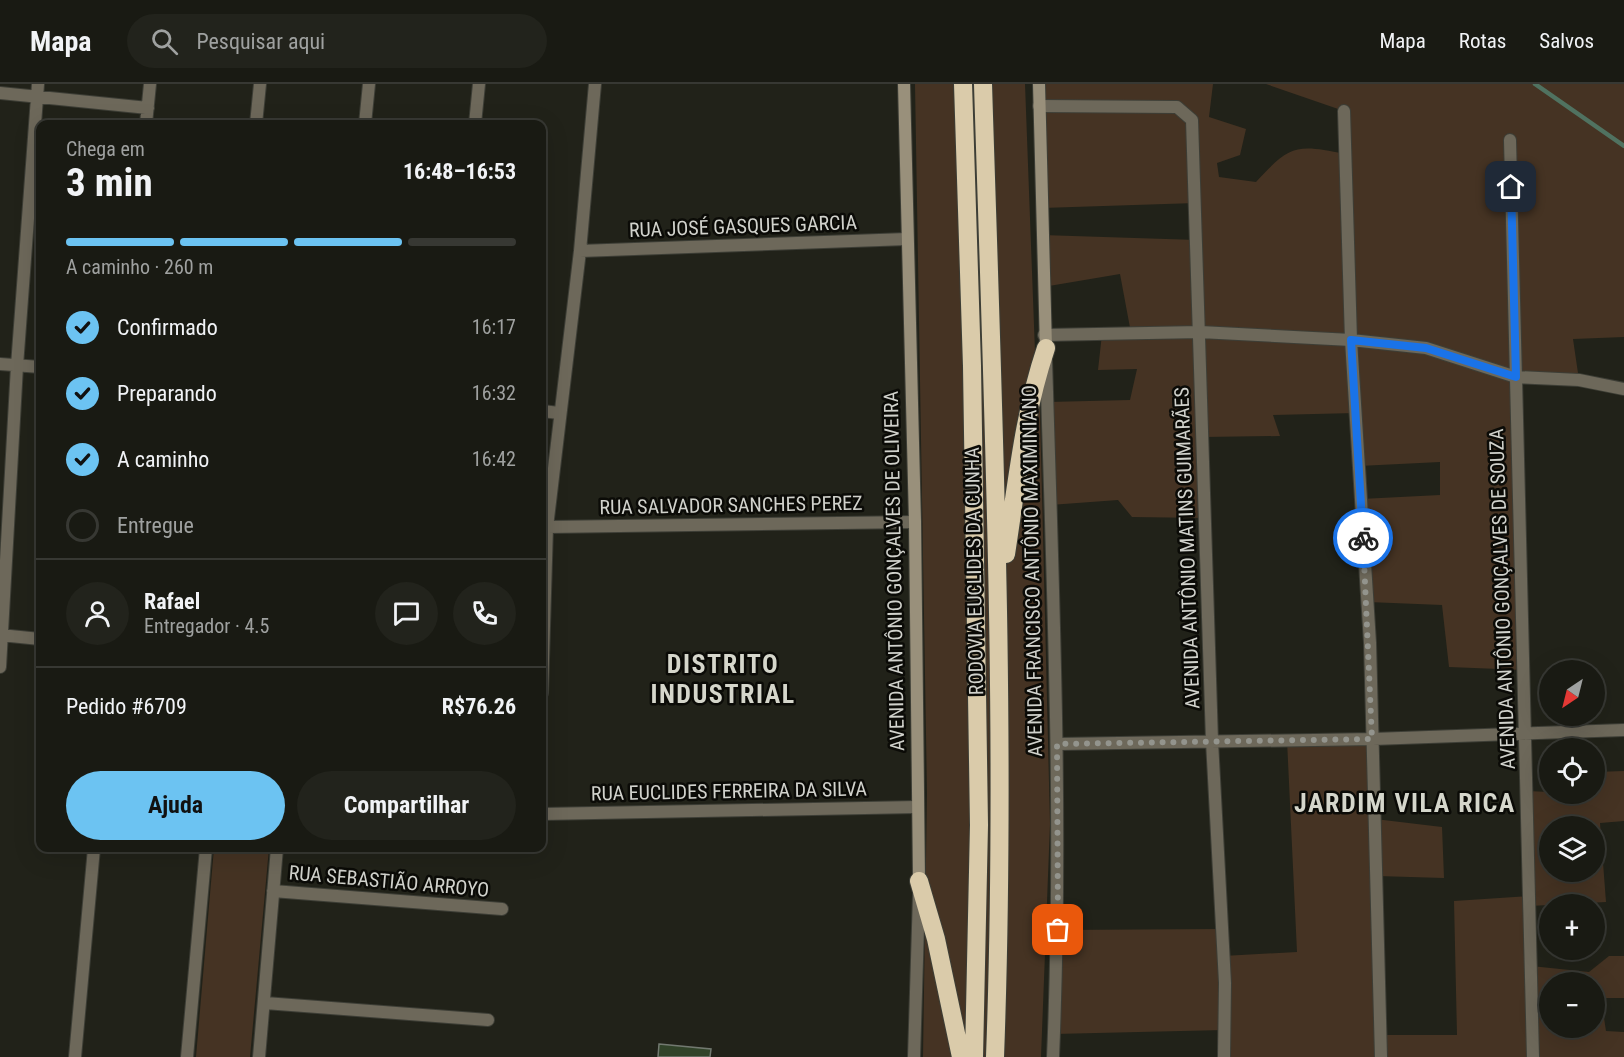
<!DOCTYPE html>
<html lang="pt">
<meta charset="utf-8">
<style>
:root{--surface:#191a13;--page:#22231c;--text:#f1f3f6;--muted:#9fa1a0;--line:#373833;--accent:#6cc3f2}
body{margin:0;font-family:"Roboto Condensed",sans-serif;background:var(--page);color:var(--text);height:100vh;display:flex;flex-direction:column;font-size:22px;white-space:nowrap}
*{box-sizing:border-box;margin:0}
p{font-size:20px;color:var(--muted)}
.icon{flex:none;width:33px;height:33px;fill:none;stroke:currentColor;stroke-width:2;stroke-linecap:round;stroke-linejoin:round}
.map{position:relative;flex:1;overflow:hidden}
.details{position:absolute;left:36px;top:36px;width:510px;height:732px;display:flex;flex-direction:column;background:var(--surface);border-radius:12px;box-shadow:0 6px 24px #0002,0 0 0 2px var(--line)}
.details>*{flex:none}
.needle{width:39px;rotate:215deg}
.controls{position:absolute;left:1539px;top:576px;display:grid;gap:12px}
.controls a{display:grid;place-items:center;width:66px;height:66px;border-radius:50%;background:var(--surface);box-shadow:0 6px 24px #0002,0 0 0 2px var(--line);font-size:30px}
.pin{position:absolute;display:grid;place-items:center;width:51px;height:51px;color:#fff;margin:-26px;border-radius:12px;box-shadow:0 3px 9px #0006}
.courier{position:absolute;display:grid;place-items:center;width:60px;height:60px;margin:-30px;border:4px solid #1a73e8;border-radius:50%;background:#fff;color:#222;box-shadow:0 2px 8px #0007}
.headline em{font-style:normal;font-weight:700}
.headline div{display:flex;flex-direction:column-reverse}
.headline{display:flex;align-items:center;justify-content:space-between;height:102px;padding:0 30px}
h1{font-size:39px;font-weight:700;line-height:45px}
.bar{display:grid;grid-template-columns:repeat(4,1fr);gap:9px 6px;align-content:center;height:72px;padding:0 30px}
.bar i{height:8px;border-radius:4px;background:var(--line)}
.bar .selected{background:var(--accent)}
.bar p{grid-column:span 4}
.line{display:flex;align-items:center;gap:15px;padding:0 30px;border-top:2px solid var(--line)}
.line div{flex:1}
.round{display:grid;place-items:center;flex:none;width:63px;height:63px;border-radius:32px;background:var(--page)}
ol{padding:0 30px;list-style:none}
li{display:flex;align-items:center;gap:18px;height:66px}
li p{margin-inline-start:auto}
li .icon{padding:6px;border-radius:50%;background:var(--accent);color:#111;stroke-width:4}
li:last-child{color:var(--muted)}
li i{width:33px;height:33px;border:3px solid var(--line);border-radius:50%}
.cta{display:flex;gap:12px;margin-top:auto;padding:12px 30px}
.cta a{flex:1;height:69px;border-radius:36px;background:var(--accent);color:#111;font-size:24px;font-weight:700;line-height:69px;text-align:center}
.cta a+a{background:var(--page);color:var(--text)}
header{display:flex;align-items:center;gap:36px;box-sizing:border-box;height:84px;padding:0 30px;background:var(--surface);border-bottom:2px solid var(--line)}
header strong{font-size:28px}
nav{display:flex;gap:33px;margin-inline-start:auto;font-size:21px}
.search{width:420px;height:54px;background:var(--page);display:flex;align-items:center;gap:15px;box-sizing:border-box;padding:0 21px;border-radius:33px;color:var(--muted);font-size:22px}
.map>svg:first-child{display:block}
.green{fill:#453323;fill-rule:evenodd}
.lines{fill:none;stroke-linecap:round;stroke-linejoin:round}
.stream{stroke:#507260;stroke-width:4.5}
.building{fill:#314329;stroke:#727970;stroke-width:1.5}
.minor-casing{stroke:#3d3e36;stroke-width:14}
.secondary-casing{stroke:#3d3e36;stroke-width:14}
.motorway-casing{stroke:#3d3e36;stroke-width:20}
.minor{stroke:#6d685a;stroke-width:12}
.secondary{stroke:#99907b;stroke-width:12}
.motorway{stroke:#dacbaa;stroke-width:18}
.done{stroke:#93948d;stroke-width:6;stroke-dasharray:0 10.8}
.route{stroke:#1a73e8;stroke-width:8}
.labels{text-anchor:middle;stroke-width:5;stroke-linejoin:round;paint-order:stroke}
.street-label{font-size:20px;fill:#d1d2cc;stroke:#0b0b07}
.district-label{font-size:26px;font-weight:bold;letter-spacing:1.5px;fill:#d5d6cb;stroke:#0b0b07}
</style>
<header>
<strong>Mapa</strong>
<div class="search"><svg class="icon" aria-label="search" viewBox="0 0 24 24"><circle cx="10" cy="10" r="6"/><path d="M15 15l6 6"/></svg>Pesquisar aqui</div>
<nav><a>Mapa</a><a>Rotas</a><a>Salvos</a></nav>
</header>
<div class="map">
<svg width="1624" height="973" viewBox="0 0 1624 973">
<rect width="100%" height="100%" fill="#212219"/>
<path class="green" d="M915,0H1025L1036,295L1040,327L1050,740L1041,973H923L927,709Z
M1039,0H1213L1209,33L1246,45L1240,71L1217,79L1219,93L1256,98C1290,61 1296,60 1345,70L1344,27L1266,0H1624V253L1573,255L1579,296L1516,293L1524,586L1449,583L1442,521L1368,518L1361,415L1440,411V378L1359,382L1356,329L1273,331L1280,352L1203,353L1205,434L1132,433L1118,416L1050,421L1048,318L1130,316L1137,285L1098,286L1102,250L1131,249L1120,190L1043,203L1042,151L1197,156L1196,119L1042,124Z
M1373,655L1375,735L1442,743L1444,794L1377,792L1381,951H1457L1454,817L1529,812L1527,707L1594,710L1595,688L1624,687V737L1600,739L1606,818L1530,822L1531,882L1589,888L1609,872H1624V914H1601L1606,947L1624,948V973H1224V946L1054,950L1058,846L1222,845L1223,872L1297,868L1287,656ZM1550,742H1594V788H1550ZM1550,898H1594V944H1550Z
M214,764H269L250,973H196Z"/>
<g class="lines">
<path class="stream" d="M1535,0L1624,62"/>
</g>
<path class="building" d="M659,960L711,965L710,973H658Z"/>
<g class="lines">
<defs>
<path id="minor" d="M0,9L148,24
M1039,22L1177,23L1192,36L1212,657L1225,899L1224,973
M1344,27L1351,256L1370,559L1381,973
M146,40L150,0
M256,40L260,0
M365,40L369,0
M475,40L479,0
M1510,56L1533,973
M580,167L907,155
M1044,251L1200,248L1351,256L1426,264L1516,293L1579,296L1624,305
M1046,275C1053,508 1063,741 1053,973
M0,280L40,283
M542,327L559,329
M547,443L915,438
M0,551L40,555
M0,583L17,282L38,0
M542,609L547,443L580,167L595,0
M1057,660L1373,655L1624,646
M542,730L917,723
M273,807L502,825
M265,919L488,936
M75,973L94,764
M187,973L206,764
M259,973L277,764
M914,973L919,811"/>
<path id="secondary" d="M904,0L915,438L919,797
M1039,0L1046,264"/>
<path id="motorway" d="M963,0L972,282L979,741L974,973
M983,0C993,324 1007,649 995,973
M1006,470C1017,400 1023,332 1046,264
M919,797L936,855L961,973"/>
</defs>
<use href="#minor" class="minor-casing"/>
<use href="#secondary" class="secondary-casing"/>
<use href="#motorway" class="motorway-casing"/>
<use href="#minor" class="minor"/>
<use href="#secondary" class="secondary"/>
<use href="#motorway" class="motorway"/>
</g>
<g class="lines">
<path class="done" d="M1058,846L1057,660L1372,655L1363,454"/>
<path class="route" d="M1363,454L1351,256L1426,264L1516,293L1511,103"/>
</g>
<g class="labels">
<g class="street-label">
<text transform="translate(743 142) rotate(-2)" y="7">RUA JOSÉ GASQUES GARCIA</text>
<text transform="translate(731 421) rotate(-1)" y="7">RUA SALVADOR SANCHES PEREZ</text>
<text transform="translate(1187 464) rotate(-92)" y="7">AVENIDA ANTÔNIO MATINS GUIMARÃES</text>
<text transform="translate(894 487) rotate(-91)" y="7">AVENIDA ANTÔNIO GONÇALVES DE OLIVEIRA</text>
<text transform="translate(974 487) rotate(-91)" y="7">RODOVIA EUCLIDES DA CUNHA</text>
<text transform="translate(1032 487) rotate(-91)" y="7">AVENIDA FRANCISCO ANTÔNIO MAXIMINIANO</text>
<text transform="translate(1502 515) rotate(-92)" y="7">AVENIDA ANTÔNIO GONÇALVES DE SOUZA</text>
<text transform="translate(729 707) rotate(-1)" y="7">RUA EUCLIDES FERREIRA DA SILVA</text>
<text transform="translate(389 797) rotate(5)" y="7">RUA SEBASTIÃO ARROYO</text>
</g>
<g class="district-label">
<text x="723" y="589">DISTRITO<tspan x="723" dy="30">INDUSTRIAL</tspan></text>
<text x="1405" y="728">JARDIM VILA RICA</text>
</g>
</g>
</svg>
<div class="controls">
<a><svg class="needle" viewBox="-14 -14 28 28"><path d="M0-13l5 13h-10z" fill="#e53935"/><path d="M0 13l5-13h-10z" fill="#9fa1a0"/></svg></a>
<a><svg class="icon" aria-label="locate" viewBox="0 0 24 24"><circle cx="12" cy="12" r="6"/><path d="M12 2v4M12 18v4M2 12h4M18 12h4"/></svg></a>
<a><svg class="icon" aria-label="layers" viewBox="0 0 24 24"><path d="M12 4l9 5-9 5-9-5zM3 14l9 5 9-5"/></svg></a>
<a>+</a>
<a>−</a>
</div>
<div class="pin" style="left:1058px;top:846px;background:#ea580c"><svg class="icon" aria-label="bag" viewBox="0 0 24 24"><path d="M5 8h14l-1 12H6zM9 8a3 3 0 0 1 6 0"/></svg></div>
<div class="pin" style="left:1511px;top:103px;background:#1f2937"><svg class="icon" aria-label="home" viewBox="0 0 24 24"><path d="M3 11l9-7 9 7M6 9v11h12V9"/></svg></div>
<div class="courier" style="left:1363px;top:454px"><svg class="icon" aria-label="bike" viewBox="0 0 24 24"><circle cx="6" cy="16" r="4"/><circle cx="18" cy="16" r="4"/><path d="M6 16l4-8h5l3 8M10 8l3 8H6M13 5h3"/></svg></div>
<section class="details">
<div class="headline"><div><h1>3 min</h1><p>Chega em</p></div><em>16:48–16:53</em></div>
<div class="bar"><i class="selected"></i><i class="selected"></i><i class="selected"></i><i></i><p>A caminho · 260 m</p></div>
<ol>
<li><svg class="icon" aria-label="check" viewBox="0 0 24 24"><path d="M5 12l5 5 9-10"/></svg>Confirmado<p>16:17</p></li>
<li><svg class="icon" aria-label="check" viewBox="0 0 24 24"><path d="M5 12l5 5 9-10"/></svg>Preparando<p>16:32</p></li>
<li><svg class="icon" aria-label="check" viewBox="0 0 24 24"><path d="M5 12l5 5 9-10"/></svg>A caminho<p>16:42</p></li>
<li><i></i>Entregue</li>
</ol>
<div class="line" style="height:108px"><a class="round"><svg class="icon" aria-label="person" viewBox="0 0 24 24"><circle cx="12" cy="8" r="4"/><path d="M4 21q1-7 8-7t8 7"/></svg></a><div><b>Rafael</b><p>Entregador · 4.5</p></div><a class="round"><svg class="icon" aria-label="chat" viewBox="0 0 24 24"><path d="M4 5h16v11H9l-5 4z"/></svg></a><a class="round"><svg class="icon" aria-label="phone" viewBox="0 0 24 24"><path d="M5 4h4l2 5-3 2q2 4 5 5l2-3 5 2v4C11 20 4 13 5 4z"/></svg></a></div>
<div class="line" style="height:78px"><div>Pedido #6709</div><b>R$76.26</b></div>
<div class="cta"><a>Ajuda</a><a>Compartilhar</a></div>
</section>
</div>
